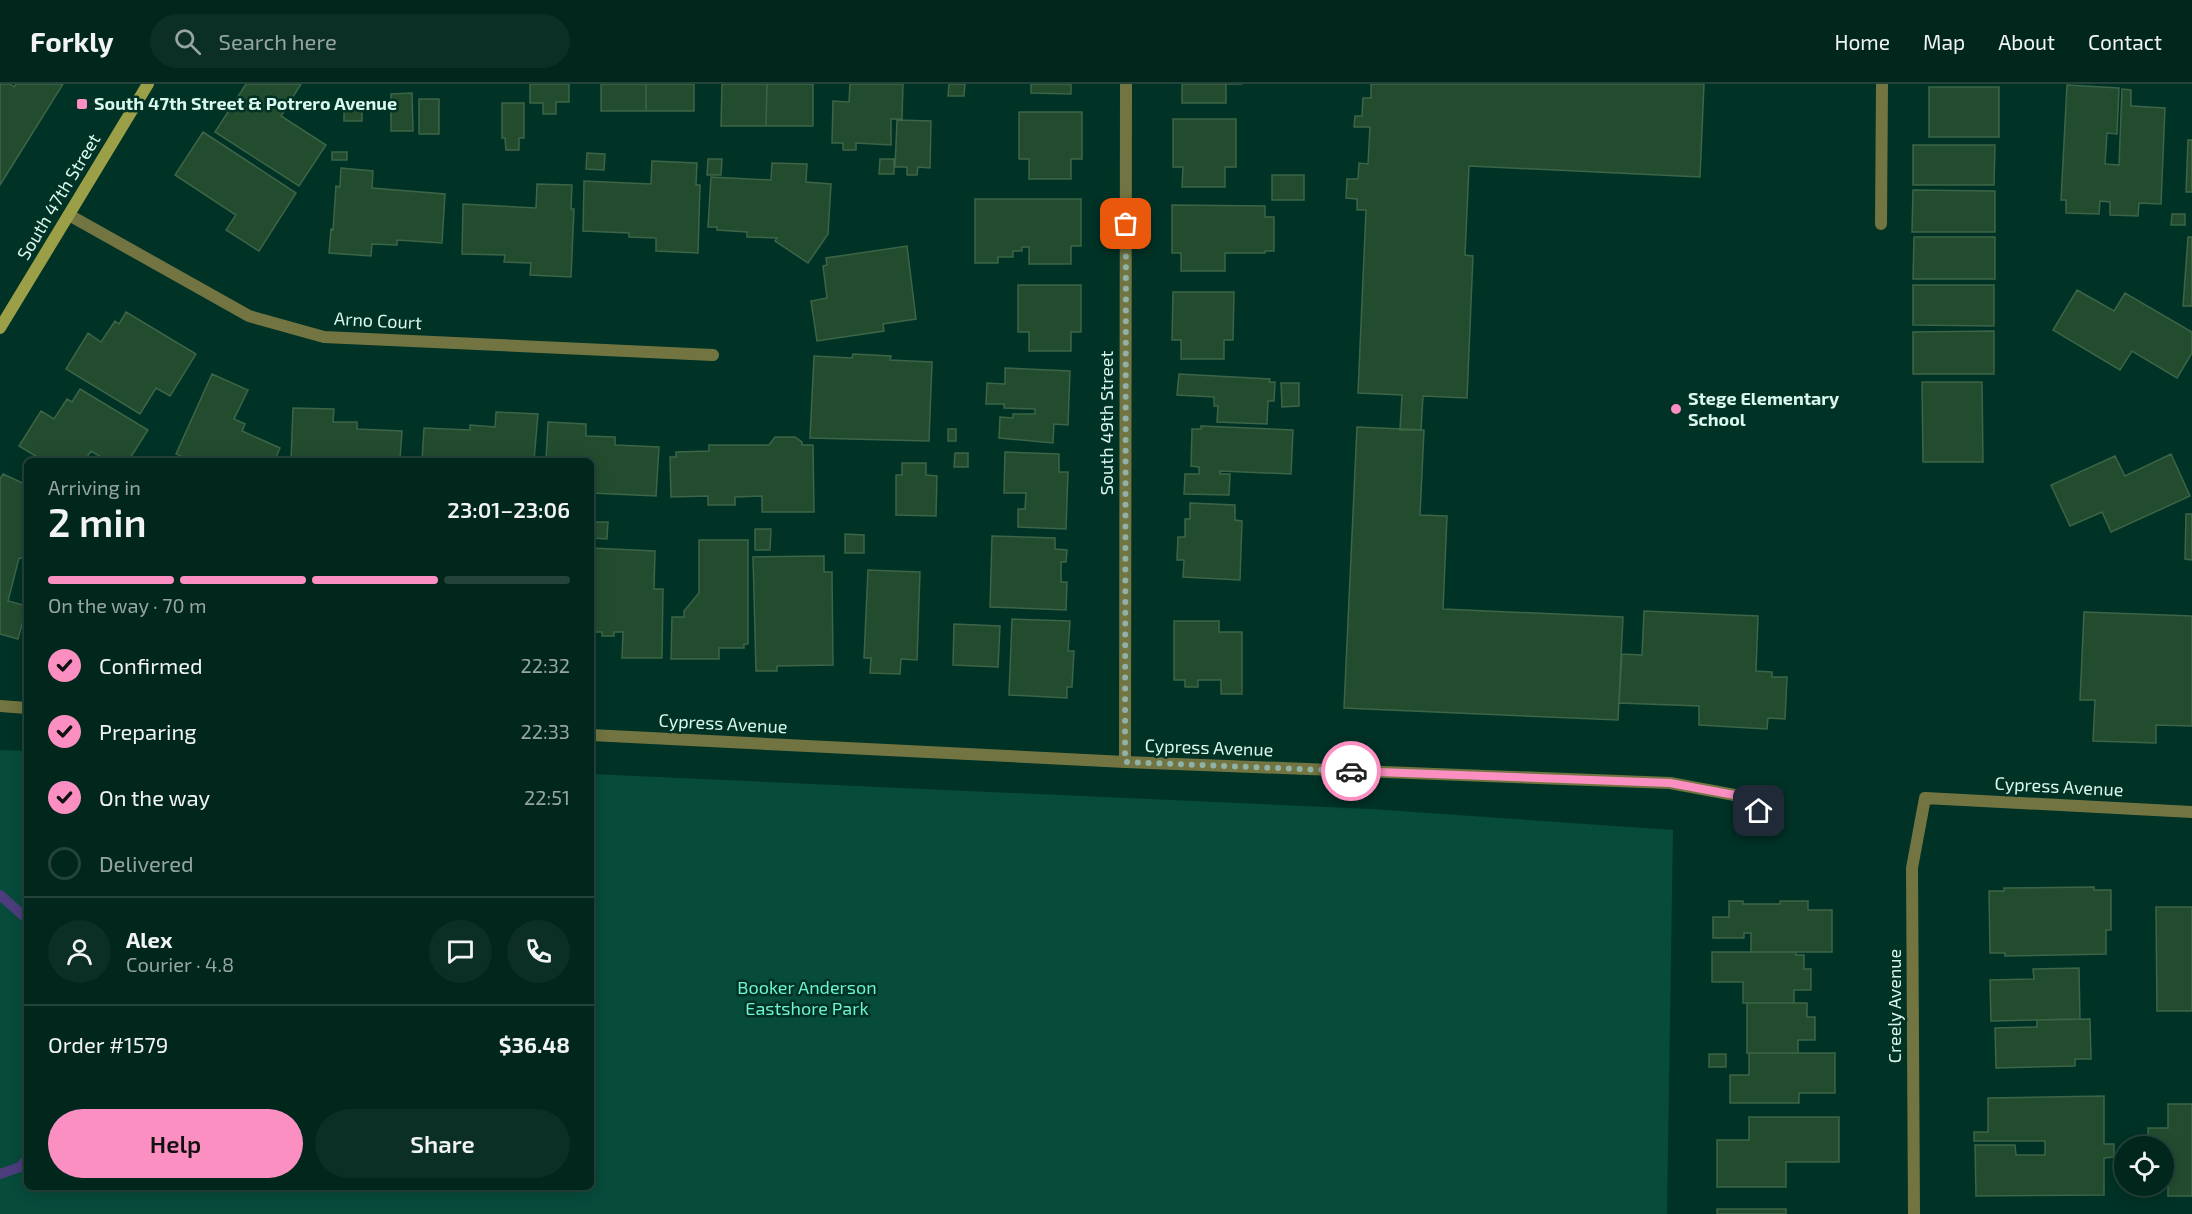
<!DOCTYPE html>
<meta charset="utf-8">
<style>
:root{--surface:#01261c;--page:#0b2e25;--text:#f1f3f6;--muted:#96a5a3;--line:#23433b;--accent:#fc8fc2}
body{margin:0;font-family:"Exo 2",sans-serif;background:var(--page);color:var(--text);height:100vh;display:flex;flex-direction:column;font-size:22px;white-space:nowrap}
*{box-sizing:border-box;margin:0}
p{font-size:20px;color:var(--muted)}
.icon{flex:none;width:33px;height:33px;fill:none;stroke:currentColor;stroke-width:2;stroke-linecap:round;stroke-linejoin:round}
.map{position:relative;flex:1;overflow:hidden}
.panel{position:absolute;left:24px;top:374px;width:570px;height:732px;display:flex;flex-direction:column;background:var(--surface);border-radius:9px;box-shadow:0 3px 15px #0003,0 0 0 2px var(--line)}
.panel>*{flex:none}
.controls{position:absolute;left:2114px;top:1052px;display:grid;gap:12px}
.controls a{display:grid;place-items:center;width:60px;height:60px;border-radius:50%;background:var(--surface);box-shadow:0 3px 15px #0003,0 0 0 2px var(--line);font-size:30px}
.pin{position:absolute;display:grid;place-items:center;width:51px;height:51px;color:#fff;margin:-26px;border-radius:12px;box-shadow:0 3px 9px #0006}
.courier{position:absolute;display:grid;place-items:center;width:60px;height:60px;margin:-30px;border:4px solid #fc8fc2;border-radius:50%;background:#fff;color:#222;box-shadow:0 2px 8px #0007}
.head em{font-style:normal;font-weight:600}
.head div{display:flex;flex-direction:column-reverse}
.head{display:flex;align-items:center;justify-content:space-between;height:102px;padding:0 24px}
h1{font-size:39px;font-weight:600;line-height:45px}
.bar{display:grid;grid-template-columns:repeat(4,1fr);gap:9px 6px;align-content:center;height:72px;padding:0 24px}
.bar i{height:8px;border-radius:4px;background:var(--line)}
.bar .current{background:var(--accent)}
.bar p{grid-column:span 4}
.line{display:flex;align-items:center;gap:15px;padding:0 24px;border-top:2px solid var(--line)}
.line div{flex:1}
.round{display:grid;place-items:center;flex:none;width:63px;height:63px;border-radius:32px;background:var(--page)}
ol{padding:0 24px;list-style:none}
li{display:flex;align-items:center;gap:18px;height:66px}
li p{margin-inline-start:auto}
li .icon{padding:6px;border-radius:50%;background:var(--accent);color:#111;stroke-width:4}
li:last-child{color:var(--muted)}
li i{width:33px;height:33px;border:3px solid var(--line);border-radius:50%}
.cta{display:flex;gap:12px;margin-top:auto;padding:12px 24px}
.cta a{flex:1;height:69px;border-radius:36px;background:var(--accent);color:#111;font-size:24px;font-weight:600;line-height:69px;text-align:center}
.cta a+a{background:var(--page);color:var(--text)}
header{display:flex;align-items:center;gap:36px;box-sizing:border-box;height:84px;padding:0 30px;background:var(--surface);border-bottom:2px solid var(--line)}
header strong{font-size:28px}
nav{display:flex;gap:33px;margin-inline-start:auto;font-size:21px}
.search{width:420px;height:54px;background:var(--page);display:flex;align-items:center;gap:15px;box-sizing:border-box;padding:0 21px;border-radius:33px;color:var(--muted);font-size:22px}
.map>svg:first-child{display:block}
.green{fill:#074b3b}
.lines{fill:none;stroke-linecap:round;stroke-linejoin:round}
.stream{stroke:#4c3d7d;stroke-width:10}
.building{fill:#234c2f;stroke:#3c6547;stroke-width:1.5}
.lane{stroke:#727541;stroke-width:12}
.street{stroke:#727541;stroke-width:12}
.secondary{stroke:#9b9f48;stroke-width:12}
.done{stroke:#8eb2a7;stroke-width:6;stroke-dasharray:0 10.8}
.route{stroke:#fc8fc2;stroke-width:8}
.poi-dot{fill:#fc8fc2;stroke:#013226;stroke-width:2}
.labels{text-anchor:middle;stroke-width:5;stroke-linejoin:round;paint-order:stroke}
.poi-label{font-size:18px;font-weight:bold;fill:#daf7ed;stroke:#013226;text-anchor:start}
.street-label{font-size:18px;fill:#daf7ed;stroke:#013226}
.park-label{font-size:18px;fill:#6cf5ce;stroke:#013226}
</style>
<header>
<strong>Forkly</strong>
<div class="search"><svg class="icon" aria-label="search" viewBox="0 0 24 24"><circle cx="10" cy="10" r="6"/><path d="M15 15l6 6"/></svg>Search here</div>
<nav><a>Home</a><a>Map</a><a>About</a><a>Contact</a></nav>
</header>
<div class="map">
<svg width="2192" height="1130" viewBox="0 0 2192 1130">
<rect width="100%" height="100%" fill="#013226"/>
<path class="green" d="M0,666L27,667V1102H591V690L1371,725L1673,746L1667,1130H0Z"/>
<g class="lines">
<path class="stream" d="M0,811L27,835
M0,1090L20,1083L27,1075"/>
</g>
<path class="building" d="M0,0H10L14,3L16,0H63L0,101Z
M246,0H301L281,32L326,61L299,102L215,48Z
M530,0H569V18H556V30H543V19H530Z
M601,0H646V27H601Z
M646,0H694V27H646Z
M722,0H767L766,42H721Z
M767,0H813V42H766Z
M850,0H903L902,35H891V61L856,59V66H843V59H832L833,17L849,18Z
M949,0H965L964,12H948Z
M1031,0H1071V10L1031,9Z
M1182,0H1242H1226V19H1182Z
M1371,0H1704L1700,93L1469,82L1465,171L1473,172L1467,314L1423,312L1421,346H1400L1402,311L1358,309L1366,126H1357V115L1346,114L1347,95H1358L1359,79L1368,80L1370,43H1354L1355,32H1362L1363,14H1371Z
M2067,1L2119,4L2117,50L2107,49L2105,80L2119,81L2122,5L2131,6V22L2165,24L2161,120L2139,119L2138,132L2110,131V118L2100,117L2099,130L2066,129V116H2061Z
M1929,3H1999V53H1929Z
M412,9L413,47H391V10Z
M419,15H439V50H419Z
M502,19H524V54H519V66H506L505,54H502Z
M344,22H362V37H344Z
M1019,28H1082V75H1071V95H1029V75H1019Z
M1173,35H1236V83H1225V103H1182L1183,83H1173Z
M897,36L931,37L930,84L918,83L917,91H907V83H895Z
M203,48L296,109L259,167L226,146L236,131L175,91Z
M2188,56H2192V108H2186Z
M1913,61H1995L1994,101H1913Z
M332,68H347V76H332Z
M587,69L605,70L604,86L586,85Z
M708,75H722L721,91H707Z
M880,75H894V90H879Z
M652,77L697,79L696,101H700L698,169L656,167V154L629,153V149L583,147L584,97L651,100Z
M772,79L807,80L806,98L831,100L828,150L808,179L775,157L777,154L747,153V148L717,146V143H708L711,93L771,96Z
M341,84L373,87L372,104L445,110L442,159L397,156V161L372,160L371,172L329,169L331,145L333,146L336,102L340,103Z
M1272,91H1304V116H1272Z
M537,100L572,101L571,125H574L571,193L530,191L531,179L504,178L505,171L462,170L463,120L536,124Z
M1913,106L1995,107V148H1912Z
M975,115H1081V162H1071V180H1029V163H1022V167H1013V173H998V179H975Z
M1172,121L1265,122V133H1274V167H1265V169H1225V187H1181V169H1172Z
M2172,130H2185V141H2171Z
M1914,153H1995V195H1913Z
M2188,153H2192V222H2183Z
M907,162L916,235L883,240L884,247L817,257L811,217L827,214L823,182L827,181L826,174Z
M1018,201H1081V248H1071V267H1029V248H1018Z
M1913,201H1994V242L1913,241Z
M2077,206L2114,227L2125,209L2192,248V269L2177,294L2132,267L2120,286L2053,246Z
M1173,208H1234L1233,256H1224V275H1181V256H1172Z
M126,228L196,270L170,312L156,304L140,330L66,285L88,249L101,258L115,237L119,240Z
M1994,247V290H1913V248Z
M853,270L891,272L890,276L932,278L929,357L810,354L814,272L852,274Z
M1005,284L1070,287L1068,341L1054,340L1053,359L999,354L1000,333L1013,334V330H1035V325L1004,324V320H986L987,299L1005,300Z
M212,290L248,306L234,335L245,340L242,347L280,364L275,376H189L176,370Z
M1179,290L1270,295L1269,298H1275L1274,317H1268L1267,340L1217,338L1218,322H1214V313L1177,311Z
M1922,298H1982L1983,378H1923Z
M1281,299H1299V322L1282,323Z
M80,305L148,346L129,376H106L91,367L85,376H42L19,362L41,327L54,335L67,315L72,318Z
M293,324L334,325L333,338H357V345L402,347L400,376H291Z
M496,328L538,330L534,376H422L424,344L470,346V341L495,343Z
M548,338L586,340V352L615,353V361L659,363L656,412L591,409V376H546Z
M1201,342L1293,346L1291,390L1220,387V390H1230L1229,411L1184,410L1185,390H1199V383L1191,382L1192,345H1201Z
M1357,343L1424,346L1420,431L1447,432L1443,525L1623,533L1618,636L1344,624Z
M948,345H956V357H948Z
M775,353H795L802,358V361H813L814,428H762V412L735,413V421H708V412L671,413L670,373H676V368L709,367V361H769Z
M1005,368L1059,370V388H1068L1066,445L1018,443V425H1025L1026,409H1004Z
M955,369H968V383H954Z
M2171,370L2190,412L2111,448L2102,428L2070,442L2051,401L2115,372L2125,392Z
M902,379H926V391L937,392L936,432L896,431V391H902Z
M3,390L27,401V475L19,474L8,517L27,522L18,555L0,550V395Z
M1190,419L1235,421V436L1242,437L1240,496L1183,493L1184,476H1177L1178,453H1185V435H1190Z
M2186,430H2192V476L2185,475Z
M591,438H608L607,455L591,454Z
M755,445H771L770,466H755Z
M845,450L864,451V469H845Z
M992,452L1055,454V465L1067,466L1066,478H1061V498H1067L1066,526L990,523Z
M699,456H748V560H744V564H719V575H671L672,533H684V527L699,509Z
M591,464L655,467L654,505H663L662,574H622L623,548H614V552H602V548H591Z
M824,472V488H832L833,581L777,582V587H756L753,473Z
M868,486L920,488L917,576L901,575L900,590L870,589L871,574H864Z
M1644,527L1758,532L1756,587L1772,588V593H1787L1785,635L1768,634L1767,645L1699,641V622L1619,619L1622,570L1642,571Z
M2084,528L2192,532V642L2156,641V659L2093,657L2095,616H2080Z
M1012,535L1070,537L1068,567H1074L1072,603H1067V614L1009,611Z
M1174,537H1219V548H1242V610H1221V596H1198V603H1185V596H1174Z
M954,540L1000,542L998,583L953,581Z
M2094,803V806H2111V846H2106V870L2005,872V869H1990L1989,807H2004V804Z
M1729,817H1743V820H1780V817H1808V826H1832V868H1751V849H1744V854H1713V833H1729Z
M2156,823H2192V927H2157Z
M1712,868H1796V871H1804V885H1811V906H1794V919H1743V898H1712Z
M2079,884L2080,935L1991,937L1990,896L2034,895L2033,885Z
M1747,919H1807V933H1815V956H1798V969H1747Z
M2090,935L2091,975H2075V982L1996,984L1995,944L2037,943V936Z
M1749,969H1835V1009H1799V1019H1730V991H1749Z
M1709,970H1726V983H1709Z
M2104,1012V1060H2114V1073L2104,1074V1111L1976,1112L1975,1061H2015L2016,1071H2045V1057H1974V1048H1988V1014Z
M2168,1020H2192V1112H2168V1081H2163V1062H2148V1044H2168Z
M1749,1033H1839V1078H1786V1103H1717V1056H1749Z
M1717,1125H1786V1130H1717Z"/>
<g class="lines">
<path class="lane" d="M1881,140L1882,0"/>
<path class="street" d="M69,131L249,232L324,253L713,271
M0,622L27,624
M591,651L1125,678L1670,699L1740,712L1778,741
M1125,678L1126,0
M1914,1130L1912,784L1925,714L2192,728"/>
<path class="secondary" d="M0,244L148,0"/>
</g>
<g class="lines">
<path class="done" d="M1126,140L1125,678L1351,687"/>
<path class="route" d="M1351,687L1670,699L1740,712L1759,727"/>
</g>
<g class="poi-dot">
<rect x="76" y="14" width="12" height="12" rx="3"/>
<circle cx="1676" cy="325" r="6"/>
</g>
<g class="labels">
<g class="poi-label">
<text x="94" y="26">South 47th Street &amp; Potrero Avenue</text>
<text x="1688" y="321">Stege Elementary<tspan x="1688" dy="21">School</tspan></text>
</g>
<g class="street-label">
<text transform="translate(59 113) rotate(-59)" y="6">South 47th Street</text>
<text transform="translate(378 237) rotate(3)" y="6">Arno Court</text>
<text transform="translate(1107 339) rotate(-90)" y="6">South 49th Street</text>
<text transform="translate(723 640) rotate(3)" y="6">Cypress Avenue</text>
<text transform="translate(1209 664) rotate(2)" y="6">Cypress Avenue</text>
<text transform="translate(2059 703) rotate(3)" y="6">Cypress Avenue</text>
<text transform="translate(1895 922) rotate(-90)" y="6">Creely Avenue</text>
</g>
<g class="park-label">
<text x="807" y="910">Booker Anderson<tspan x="807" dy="21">Eastshore Park</tspan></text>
</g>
</g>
</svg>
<div class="controls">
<a><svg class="icon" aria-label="locate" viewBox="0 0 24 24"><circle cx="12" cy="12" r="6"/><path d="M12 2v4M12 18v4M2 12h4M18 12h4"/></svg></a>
</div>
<div class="pin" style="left:1126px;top:140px;background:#ea580c"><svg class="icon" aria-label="bag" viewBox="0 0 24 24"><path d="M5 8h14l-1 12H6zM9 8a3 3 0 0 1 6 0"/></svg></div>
<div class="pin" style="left:1759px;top:727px;background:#1f2937"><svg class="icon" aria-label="home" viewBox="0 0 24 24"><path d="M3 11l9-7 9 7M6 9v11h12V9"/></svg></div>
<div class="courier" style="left:1351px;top:687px"><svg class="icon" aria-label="car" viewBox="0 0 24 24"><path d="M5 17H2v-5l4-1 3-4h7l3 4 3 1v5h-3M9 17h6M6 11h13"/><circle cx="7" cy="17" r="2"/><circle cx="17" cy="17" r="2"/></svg></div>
<section class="panel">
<div class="head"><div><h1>2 min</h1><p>Arriving in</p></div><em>23:01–23:06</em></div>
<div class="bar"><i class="current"></i><i class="current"></i><i class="current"></i><i></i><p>On the way · 70 m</p></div>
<ol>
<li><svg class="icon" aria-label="check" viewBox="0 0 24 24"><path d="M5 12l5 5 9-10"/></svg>Confirmed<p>22:32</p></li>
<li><svg class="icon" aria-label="check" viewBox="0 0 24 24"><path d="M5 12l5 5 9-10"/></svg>Preparing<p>22:33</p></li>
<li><svg class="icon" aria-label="check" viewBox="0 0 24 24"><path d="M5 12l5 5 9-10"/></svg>On the way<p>22:51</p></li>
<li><i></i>Delivered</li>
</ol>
<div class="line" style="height:108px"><a class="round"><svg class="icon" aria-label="person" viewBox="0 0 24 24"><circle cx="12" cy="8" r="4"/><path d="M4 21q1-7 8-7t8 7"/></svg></a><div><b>Alex</b><p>Courier · 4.8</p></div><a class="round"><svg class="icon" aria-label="chat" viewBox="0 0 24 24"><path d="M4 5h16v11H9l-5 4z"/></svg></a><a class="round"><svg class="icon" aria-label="phone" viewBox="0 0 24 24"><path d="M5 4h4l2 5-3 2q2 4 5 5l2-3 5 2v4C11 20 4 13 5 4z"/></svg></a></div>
<div class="line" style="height:78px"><div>Order #1579</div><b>$36.48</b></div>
<div class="cta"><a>Help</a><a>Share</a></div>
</section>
</div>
